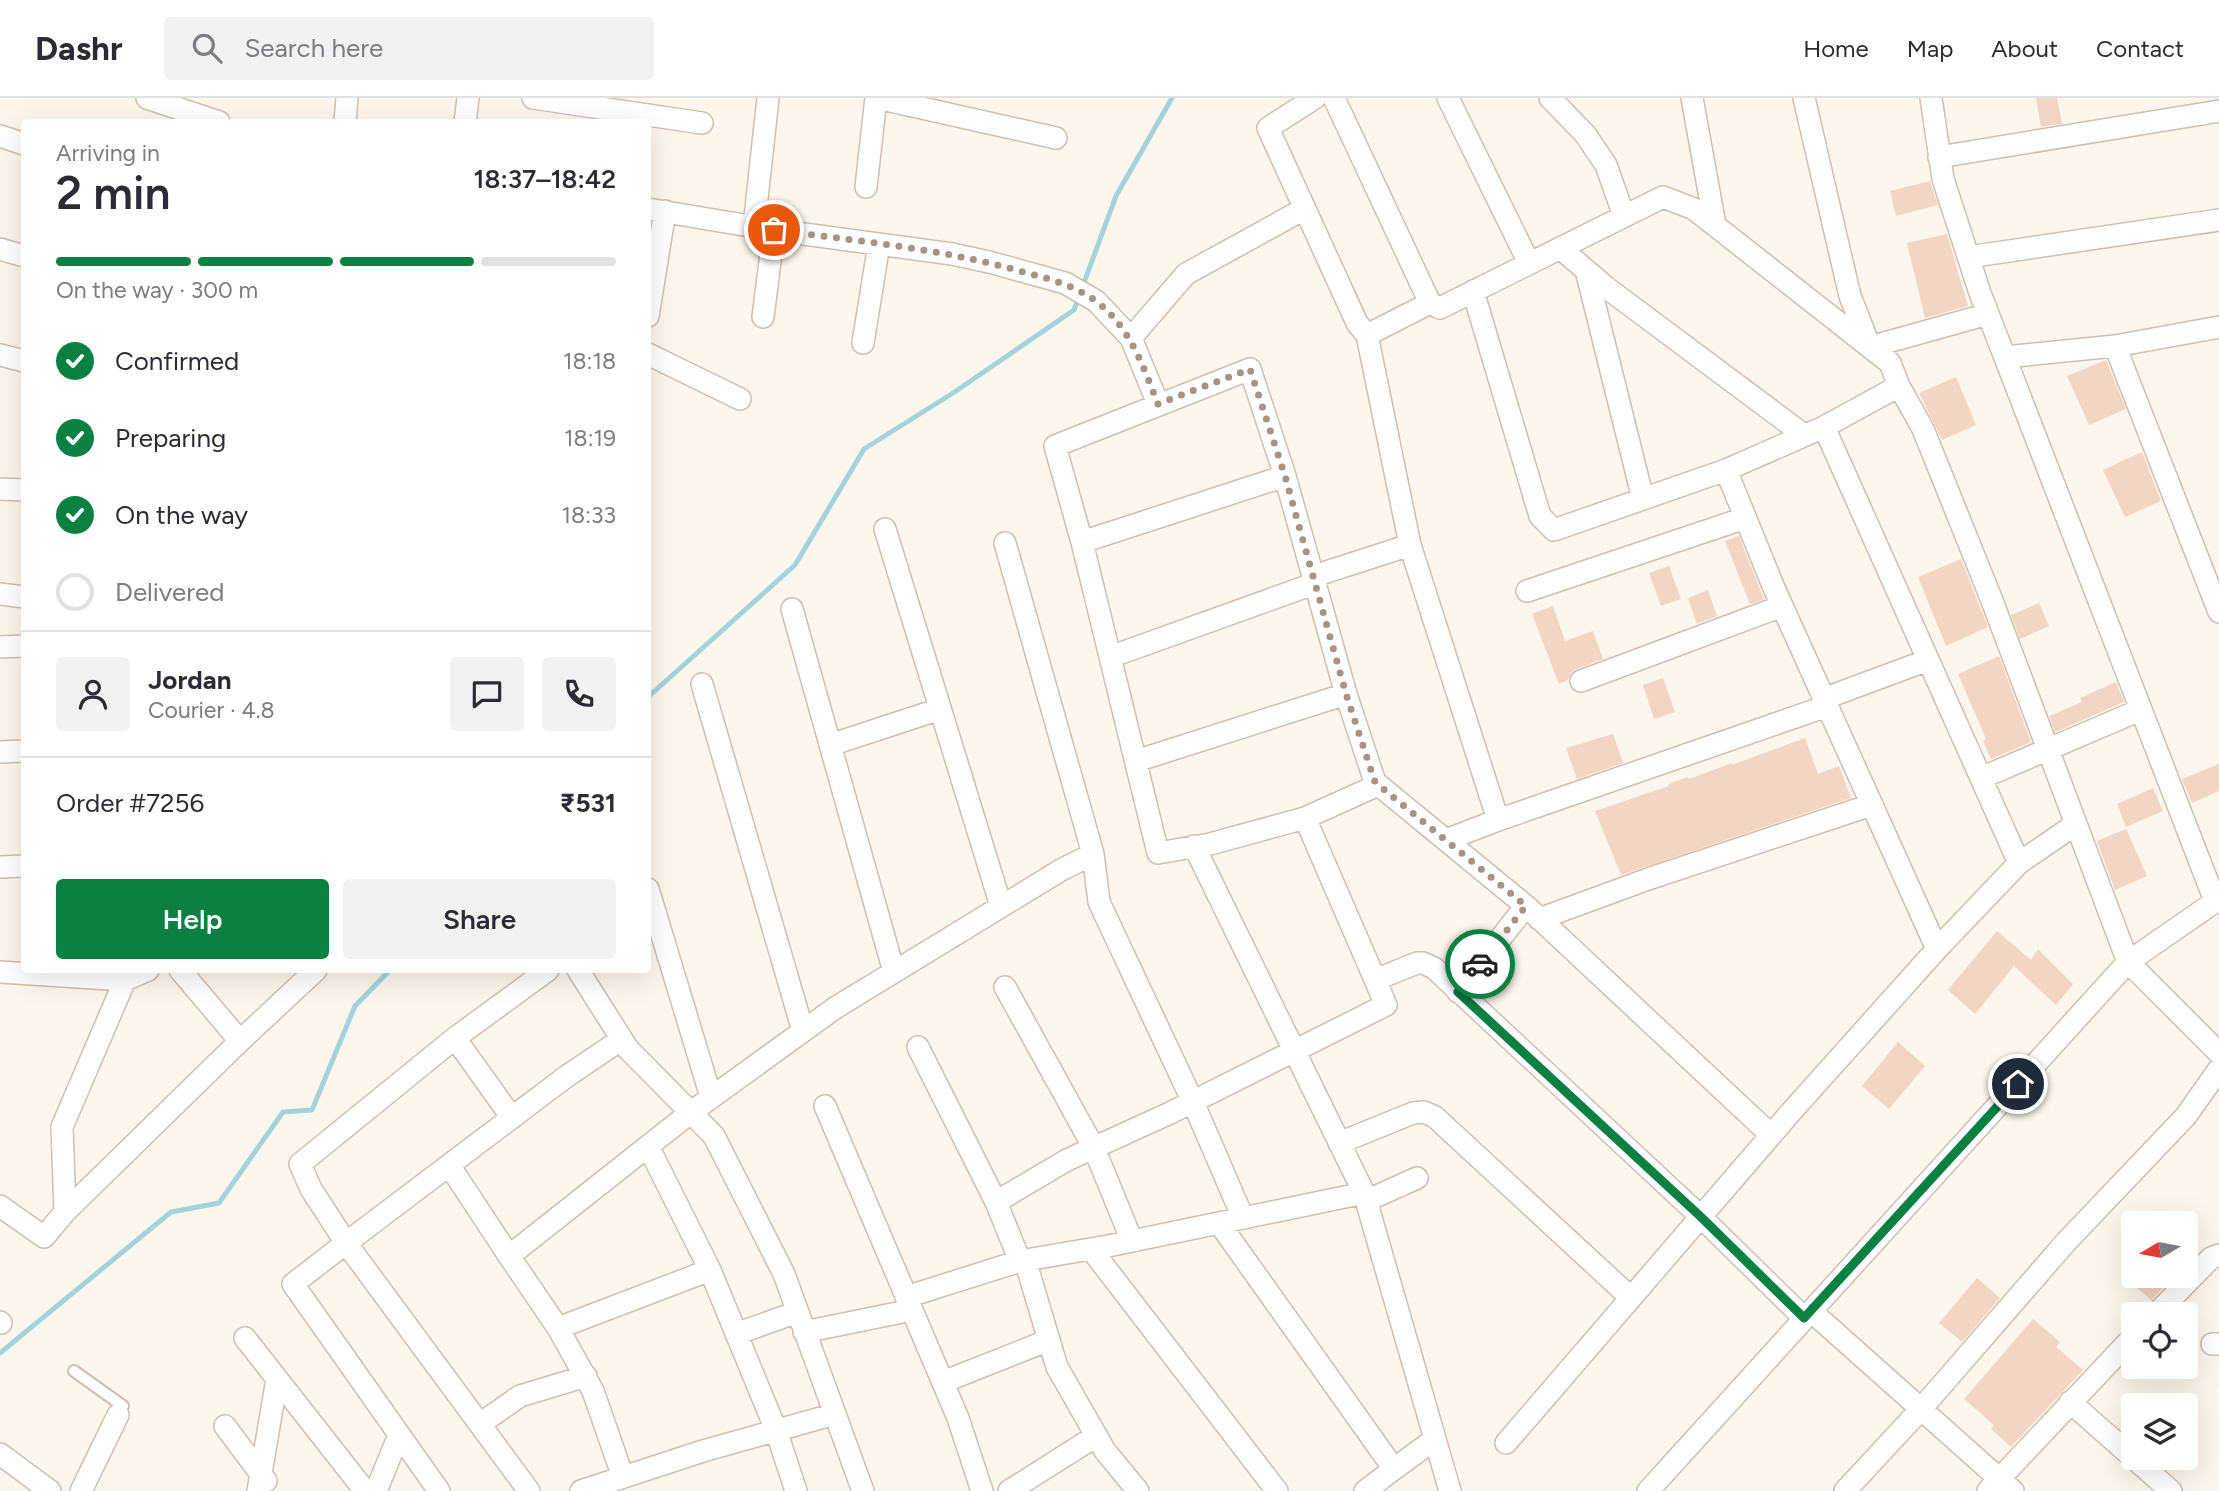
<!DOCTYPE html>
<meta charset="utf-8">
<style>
:root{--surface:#fff;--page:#f2f2f3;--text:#2b2b33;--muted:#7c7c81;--line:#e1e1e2;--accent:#0b8043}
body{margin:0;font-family:Figtree,sans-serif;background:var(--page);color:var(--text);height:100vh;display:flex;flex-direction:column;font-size:26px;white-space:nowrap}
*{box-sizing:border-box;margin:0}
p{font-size:23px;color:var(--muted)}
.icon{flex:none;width:38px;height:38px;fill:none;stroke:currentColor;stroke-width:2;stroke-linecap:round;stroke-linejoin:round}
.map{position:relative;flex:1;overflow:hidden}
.drawer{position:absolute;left:21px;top:21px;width:630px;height:854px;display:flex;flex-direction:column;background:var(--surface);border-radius:7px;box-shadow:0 7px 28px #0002}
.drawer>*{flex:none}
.needle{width:46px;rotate:260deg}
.tools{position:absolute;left:2121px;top:1113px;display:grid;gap:14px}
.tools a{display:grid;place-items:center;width:77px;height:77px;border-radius:7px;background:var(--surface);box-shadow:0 7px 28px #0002;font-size:35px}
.pin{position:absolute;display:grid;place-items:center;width:60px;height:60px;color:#fff;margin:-30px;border:4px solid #fff;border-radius:50%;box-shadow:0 2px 7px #0007}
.courier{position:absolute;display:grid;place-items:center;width:70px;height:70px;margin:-35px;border:5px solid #0b8043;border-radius:50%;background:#fff;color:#222;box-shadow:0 2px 9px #0007}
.overview em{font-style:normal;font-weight:600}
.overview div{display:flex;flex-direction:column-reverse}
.overview{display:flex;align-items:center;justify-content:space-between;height:119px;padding:0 35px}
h1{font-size:46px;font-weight:600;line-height:52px}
.bar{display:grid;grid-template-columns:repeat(4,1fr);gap:10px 7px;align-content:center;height:84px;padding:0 35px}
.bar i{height:9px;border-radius:5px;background:var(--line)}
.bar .selected{background:var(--accent)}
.bar p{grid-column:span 4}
.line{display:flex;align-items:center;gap:18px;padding:0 35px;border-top:2px solid var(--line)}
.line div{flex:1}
.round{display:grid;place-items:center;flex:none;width:74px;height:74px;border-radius:7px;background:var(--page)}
ol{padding:0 35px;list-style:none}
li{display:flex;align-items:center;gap:21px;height:77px}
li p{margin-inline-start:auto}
li .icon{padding:7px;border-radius:50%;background:var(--accent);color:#fff;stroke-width:4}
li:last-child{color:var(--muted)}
li i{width:38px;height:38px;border:4px solid var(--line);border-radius:50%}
.cta{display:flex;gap:14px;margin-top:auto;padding:14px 35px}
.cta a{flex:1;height:80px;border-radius:7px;background:var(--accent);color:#fff;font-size:28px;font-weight:600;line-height:80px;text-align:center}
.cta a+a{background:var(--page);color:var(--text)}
header{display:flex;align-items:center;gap:42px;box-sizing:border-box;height:98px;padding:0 35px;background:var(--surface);border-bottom:2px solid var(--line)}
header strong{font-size:33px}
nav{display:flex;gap:38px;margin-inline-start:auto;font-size:24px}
.search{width:490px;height:63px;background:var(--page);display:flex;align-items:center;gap:18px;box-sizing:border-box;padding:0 24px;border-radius:7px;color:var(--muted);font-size:26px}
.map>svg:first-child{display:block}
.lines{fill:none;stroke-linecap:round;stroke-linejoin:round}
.stream{stroke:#a5d3da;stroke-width:5}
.building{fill:#f3d5c3}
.lane-casing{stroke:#d1beb0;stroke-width:14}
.street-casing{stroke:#d1beb0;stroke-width:24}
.lane{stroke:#fff;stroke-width:10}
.street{stroke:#fff;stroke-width:21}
.done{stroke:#a89285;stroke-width:7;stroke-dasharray:0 12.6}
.route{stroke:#0b8043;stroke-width:9}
</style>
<header>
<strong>Dashr</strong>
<div class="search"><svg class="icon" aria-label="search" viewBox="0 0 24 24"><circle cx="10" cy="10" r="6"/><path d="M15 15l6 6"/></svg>Search here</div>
<nav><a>Home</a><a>Map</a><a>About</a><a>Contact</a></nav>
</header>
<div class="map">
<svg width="2219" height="1393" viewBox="0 0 2219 1393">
<rect width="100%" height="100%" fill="#fdf6ec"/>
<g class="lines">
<path class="stream" d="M1082,190L1116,98L1172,0
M648,599L795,467L864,351L953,295L1074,212L1079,199
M0,1255L171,1114L219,1105L283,1014L312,1012L355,908L390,872"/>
</g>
<path class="building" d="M2036,0H2057L2062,26L2041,29Z
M1930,83L1938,107L1896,118L1890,93Z
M1947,136L1968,208L1925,220L1907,145Z
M2106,262L2126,311L2089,327L2067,278Z
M1956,279L1976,327L1942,342L1919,295Z
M2142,354L2161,403L2125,419L2103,372Z
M1739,438L1764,501L1750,506L1725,443Z
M1961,461L1988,529L1946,548L1918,479Z
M1669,468L1681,501L1661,508L1649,475Z
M1708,492L1717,518L1697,526L1688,500Z
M2039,505L2049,528L2020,541L2011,517Z
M1553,508L1565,543L1593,533L1603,561L1576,571L1571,575L1568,582L1559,586L1532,516Z
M1999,558L2031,644L1991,661L1983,643L1986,641L1958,576Z
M1663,580L1675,614L1654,621L1643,587Z
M2116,584L2124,604L2055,634L2049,618L2082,604L2080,600Z
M1613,636L1623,665L1577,681L1566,650Z
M1805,640L1818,676L1839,668L1851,700L1621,777L1595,713L1669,688L1668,686L1688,679L1689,681L1732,665V667Z
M2219,666V693L2192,705L2182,681Z
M2153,690L2163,713L2126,729L2117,706Z
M2126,731L2147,778L2115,792L2097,743Z
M1997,833L2031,862L2038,851L2073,886L2056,907L2014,868L1975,916L1948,892Z
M1898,944L1925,968L1889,1011L1862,988Z
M2123,1178H2164L2170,1183L2151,1202Z
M1977,1180L2000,1200L1962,1244L1939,1225Z
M2033,1221L2060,1244L2056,1249L2083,1272L2011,1349L1991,1331L1994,1327L1964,1301Z"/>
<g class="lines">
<defs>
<path id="lane" d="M74,1273L123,1308L118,1317"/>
<path id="street" d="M147,0L219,24
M533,0L702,25
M877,0L1056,40
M1315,0L1268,30L1357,225L1367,237L1410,447
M1334,0L1430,205L1440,210L1663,99L1694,111L1890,265L1899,288L1824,329
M1448,0L1529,165
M1550,0L1585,36L1606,67L1624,118
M1692,0L1715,127
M1804,0L1850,198L1870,249L1988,216
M1931,0L1943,81L1980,195L2215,803
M345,24L347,0
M465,24L468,0
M0,38L24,46
M1939,59L2219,13
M866,89L876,0
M648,111L774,132L952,156L989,164L1065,185L1096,203L1131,240L1158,306
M754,128L768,0
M1560,150L1607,190L1804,337
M0,151L24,158
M1968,159L2219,122
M1586,172L1643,401
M1473,193L1540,418L1554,432L1726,372L1824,329L2019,765L1937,851
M648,218L665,113
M763,219L774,132
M1367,237L1430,205
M1131,240L1186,176L1304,111
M863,245L879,146
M2115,248L2219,514
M648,256L740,301
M0,257L24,263
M2005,259L2115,248L2219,229
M1899,288L1923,331L1991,500L2128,864L2219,955
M0,391L24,392
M885,431L1001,808
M1082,444L1285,378L1346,596L1375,684L1526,808L1771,1037
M1005,445L1093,756L1099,804L1193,1004L1243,1120
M1314,478L1410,447L1498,722
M1527,493L1745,420
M0,496L24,499
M792,511L894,874
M0,549L24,548
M1110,559L1316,485
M1581,583L1782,508
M702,586L803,933
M1823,601L1928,562
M830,647L940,611
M0,654L24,653
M1136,663L1346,596
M1981,680L2140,612
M1305,720L1378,687
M1446,742L1498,722L1827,608
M1194,748L1364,1095
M2019,765L2076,726
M0,769L24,768
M648,791L711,999
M1539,821L1651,780L1871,707
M578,872L628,951L714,1038L784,1176L863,1393
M0,874L125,882L148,872
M1375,882L1417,865H1423L1434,870L1701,1119L1804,1220
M1005,889L1094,1050L1132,1143
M1458,894L1526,808
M455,940L512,1020
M240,943L316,872
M918,949L996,1104L1020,1163
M825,1008L958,1320L982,1393
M1339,1045L1413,1015L1424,1014L1435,1019L1631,1200
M648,1048L710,1172
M449,1067L509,1158L690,1015L835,910L1061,772L1093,756
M1366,1103L1417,1080
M996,1104L1067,1062L1170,1015L1386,907L1305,720L1210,746L1158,755L1082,444L1055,348L1250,271L1285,378
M0,1108L44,1139L65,1114L240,943L180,872
M65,1114L62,1029L125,882
M1219,1125L1394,1371L1365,1393
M1091,1151L1277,1393
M509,1158L558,1230L710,1172L776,1332L796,1393
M1025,1162L1057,1269L1105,1353L1138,1393
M906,1199L1020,1163L1108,1148L1364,1095L1450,1393
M1811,1213L2013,1393
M2156,1216L2211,1160L2219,1157
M0,1224L1,1225
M558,1230L593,1293L623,1379
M804,1234L912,1212
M736,1236L797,1214
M245,1240L365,1393
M2212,1246H2219
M943,1284L1049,1242
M2070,1304L2171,1393
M480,1326L520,1298L586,1278
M225,1328L266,1383
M1506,1345L1791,1014L1937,851L1774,490L1726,372
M0,1356L50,1393
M1394,1371L1435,1341
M81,1393L118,1317
M258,1393L277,1281
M376,1393L399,1337
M439,1393L293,1186L346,1145L311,1091L300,1066L455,940L548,872
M529,1393L346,1145L567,978L622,941
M581,1393L703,1353L835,1316
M1009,1393L1096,1338
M1648,1393L2128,864L2219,801
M1845,1393L1921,1311L2066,1144L2186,1018L2219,971
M1988,1393L2133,1239"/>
</defs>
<use href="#lane" class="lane-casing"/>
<use href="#street" class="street-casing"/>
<use href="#lane" class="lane"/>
<use href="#street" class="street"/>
</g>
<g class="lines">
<path class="done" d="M774,132C859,143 945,151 1027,175C1051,181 1075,188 1096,203C1130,229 1143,268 1158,306L1250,271L1285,378L1346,596L1375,684L1526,808L1480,866"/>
<path class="route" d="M1480,866L1458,894L1701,1119L1804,1220L2018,986"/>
</g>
</svg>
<div class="tools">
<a><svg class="needle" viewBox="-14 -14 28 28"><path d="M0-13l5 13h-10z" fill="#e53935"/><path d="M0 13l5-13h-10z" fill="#7c7c81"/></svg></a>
<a><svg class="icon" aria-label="locate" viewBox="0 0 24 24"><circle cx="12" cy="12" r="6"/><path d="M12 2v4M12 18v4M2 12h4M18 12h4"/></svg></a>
<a><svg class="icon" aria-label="layers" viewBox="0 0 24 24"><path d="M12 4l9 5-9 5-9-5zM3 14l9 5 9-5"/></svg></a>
</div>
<div class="pin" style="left:774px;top:132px;background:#ea580c"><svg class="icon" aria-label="bag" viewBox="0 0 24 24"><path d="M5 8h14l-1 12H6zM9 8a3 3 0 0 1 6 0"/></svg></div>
<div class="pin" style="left:2018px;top:986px;background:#1f2937"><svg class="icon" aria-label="home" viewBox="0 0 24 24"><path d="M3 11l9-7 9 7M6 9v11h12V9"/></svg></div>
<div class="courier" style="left:1480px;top:866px"><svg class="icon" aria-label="car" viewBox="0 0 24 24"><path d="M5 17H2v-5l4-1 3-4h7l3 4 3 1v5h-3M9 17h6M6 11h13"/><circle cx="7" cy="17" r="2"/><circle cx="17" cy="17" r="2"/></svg></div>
<section class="drawer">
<div class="overview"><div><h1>2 min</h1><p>Arriving in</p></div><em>18:37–18:42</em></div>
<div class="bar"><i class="selected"></i><i class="selected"></i><i class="selected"></i><i></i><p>On the way · 300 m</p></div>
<ol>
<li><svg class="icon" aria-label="check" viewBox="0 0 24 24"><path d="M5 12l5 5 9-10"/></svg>Confirmed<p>18:18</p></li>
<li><svg class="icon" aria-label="check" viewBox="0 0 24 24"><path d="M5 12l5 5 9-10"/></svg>Preparing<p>18:19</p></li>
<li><svg class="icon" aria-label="check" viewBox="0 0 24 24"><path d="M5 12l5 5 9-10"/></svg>On the way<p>18:33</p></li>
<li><i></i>Delivered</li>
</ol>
<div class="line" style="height:126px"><a class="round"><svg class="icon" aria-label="person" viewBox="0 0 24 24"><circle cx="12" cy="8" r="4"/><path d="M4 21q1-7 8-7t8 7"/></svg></a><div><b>Jordan</b><p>Courier · 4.8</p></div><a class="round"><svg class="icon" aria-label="chat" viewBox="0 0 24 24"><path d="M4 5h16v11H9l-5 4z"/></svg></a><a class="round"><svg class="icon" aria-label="phone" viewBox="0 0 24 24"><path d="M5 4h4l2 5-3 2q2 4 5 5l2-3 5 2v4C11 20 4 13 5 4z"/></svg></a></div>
<div class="line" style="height:91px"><div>Order #7256</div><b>₹531</b></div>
<div class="cta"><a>Help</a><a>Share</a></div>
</section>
</div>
